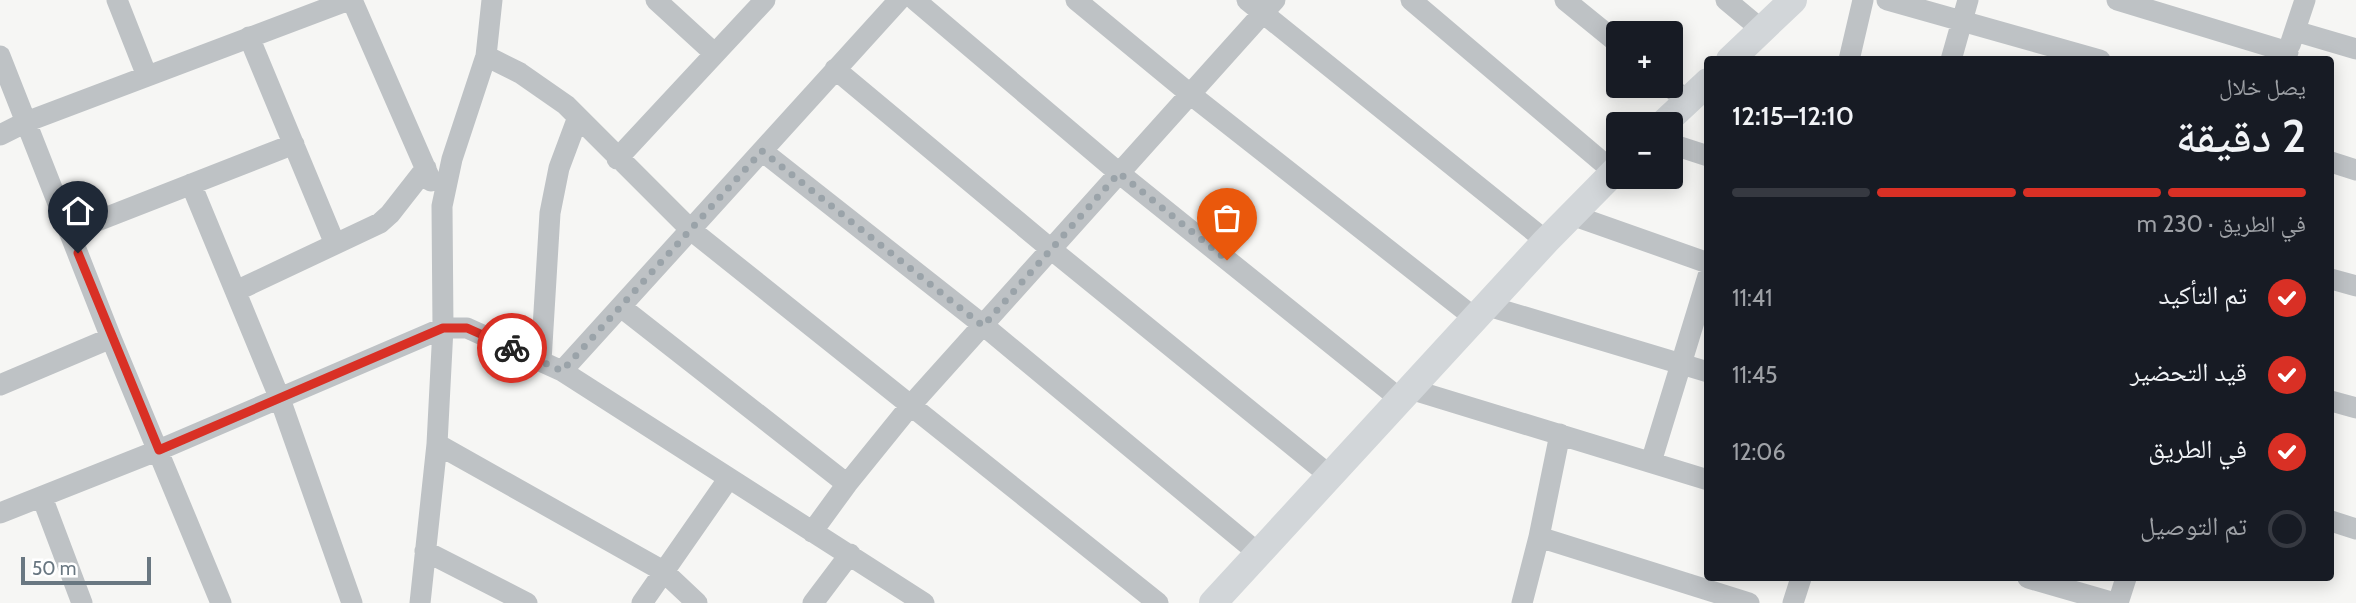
<!DOCTYPE html>
<html lang="ar">
<meta charset="utf-8">
<style>
:root{--surface:#171b24;--page:#242831;--text:#f1f3f6;--muted:#9ea1a6;--line:#363941;--accent:#d93025}
body{margin:0;font-family:Cabin,"Noto Naskh Arabic",sans-serif;background:var(--page);color:var(--text);direction:rtl;height:100vh;display:flex;flex-direction:column;font-size:26px;white-space:nowrap}
*{box-sizing:border-box;margin:0}
p{font-size:23px;color:var(--muted)}
.icon{flex:none;width:38px;height:38px;fill:none;stroke:currentColor;stroke-width:2;stroke-linecap:round;stroke-linejoin:round}
.map{position:relative;flex:1;overflow:hidden;direction:ltr}
.side{position:absolute;left:1704px;top:56px;width:630px;height:525px;display:flex;flex-direction:column;background:var(--surface);border-radius:7px;box-shadow:0 4px 18px #0003;direction:rtl}
.side>*{flex:none}
.tools{position:absolute;left:1606px;top:21px;display:grid;gap:14px}
.tools a{display:grid;place-items:center;width:77px;height:77px;border-radius:7px;background:var(--surface);box-shadow:0 4px 18px #0003;font-size:35px}
.scale{position:absolute;left:21px;bottom:18px;width:130px;box-sizing:border-box;padding-left:7px;border:4px solid #697781;border-top:0;font-size:19px;line-height:24px;white-space:nowrap;color:#697781;-webkit-text-stroke:5px #fff;paint-order:stroke}
.pin{position:absolute;display:grid;place-items:center;width:60px;height:60px;color:#fff;margin:-72px -30px;border-radius:50% 50% 50% 0;rotate:-45deg;box-shadow:0 0 7px #0007}
.pin .icon{rotate:45deg}
.courier{position:absolute;display:grid;place-items:center;width:70px;height:70px;margin:-35px;border:5px solid #d93025;border-radius:50%;background:#fff;color:#222;box-shadow:0 2px 9px #0007}
.headline em{font-style:normal;font-weight:600}
.headline div{display:flex;flex-direction:column-reverse}
.headline{display:flex;align-items:center;justify-content:space-between;height:119px;padding:0 28px}
h1{font-size:46px;font-weight:600;line-height:52px}
.bar{display:grid;grid-template-columns:repeat(4,1fr);gap:10px 7px;align-content:center;height:84px;padding:0 28px}
.bar i{height:9px;border-radius:5px;background:var(--line)}
.bar .current{background:var(--accent)}
.bar p{grid-column:span 4}
ol{padding:0 28px;list-style:none}
li{display:flex;align-items:center;gap:21px;height:77px}
li p{margin-inline-start:auto}
li .icon{padding:7px;border-radius:50%;background:var(--accent);color:#fff;stroke-width:4}
li:last-child{color:var(--muted)}
li i{width:38px;height:38px;border:4px solid var(--line);border-radius:50%}
.map>svg:first-child{display:block}
.lines{fill:none;stroke-linecap:round;stroke-linejoin:round}
.minor{stroke:#bec2c5;stroke-width:21}
.major{stroke:#d2d6d9;stroke-width:28}
.done{stroke:#9aa3a9;stroke-width:7;stroke-dasharray:0 12.6}
.route{stroke:#d93025;stroke-width:9}
</style>
<div class="map">
<svg width="2356" height="603" viewBox="0 0 2356 603">
<rect width="100%" height="100%" fill="#f6f6f4"/>
<g class="lines">
<path class="minor" d="M117,0L147,76
M352,0L431,181
M656,0L715,54
M915,0L1119,173L1400,399
M1076,0L1190,94L1476,319
M1247,0L1263,13L1275,0
M1411,0L1614,172
M1565,0L1619,44
M1726,0L1762,30
M1887,0L2100,60
M2117,0L2288,52
M2295,31L2356,49
M249,37L335,244
M2290,45L2305,0
M0,56L111,338L221,603
M486,56L520,73L566,105L691,230L1158,603
M1849,60L1863,0
M1951,60L1968,0
M835,69L1052,250L1329,475
M1669,86L1688,102
M0,135L26,122L349,0
M1671,144L1708,156
M762,151L983,325L1258,553
M617,159L765,0
M2331,162L2356,170
M191,184L280,399L352,603
M1572,215L1708,263
M69,232L294,144
M2331,279L2356,286
M236,291L380,223L390,214L426,168
M1488,306L1708,372
M621,307L847,484
M541,361L550,213L559,168L578,117
M562,371L899,0
M0,385L111,338
M1410,389L1708,480
M2331,401L2356,408
M437,444L663,571L697,603
M1651,462L1708,276
M42,497L82,603
M0,513L159,450L443,328H467L562,371L924,603
M2331,521L2356,529
M812,532L847,484L911,405L1263,13L1546,241
M1539,537L1749,603
M425,551L527,603
M2028,578L2115,603
M420,603L437,444L443,328L442,206L452,159L486,56L492,0
M642,603L729,478
M813,603L850,554
M1522,603L1539,537L1560,434
M1793,603L1801,578
M2118,603L2126,578"/>
<path class="major" d="M1730,60L1793,0
M1663,124L1708,82
M1213,603L1546,241L1619,167"/>
</g>
<g class="lines">
<path class="done" d="M512,348L562,371L762,151L983,326L1119,173L1227,260"/>
<path class="route" d="M78,253L159,450L443,328H467L512,348"/>
</g>
</svg>
<div class="tools">
<a>+</a>
<a>−</a>
</div>
<div class="scale">50 m</div>
<div class="pin" style="left:1227px;top:260px;background:#ea580c"><svg class="icon" aria-label="bag" viewBox="0 0 24 24"><path d="M5 8h14l-1 12H6zM9 8a3 3 0 0 1 6 0"/></svg></div>
<div class="pin" style="left:78px;top:253px;background:#1f2937"><svg class="icon" aria-label="home" viewBox="0 0 24 24"><path d="M3 11l9-7 9 7M6 9v11h12V9"/></svg></div>
<div class="courier" style="left:512px;top:348px"><svg class="icon" aria-label="bike" viewBox="0 0 24 24"><circle cx="6" cy="16" r="4"/><circle cx="18" cy="16" r="4"/><path d="M6 16l4-8h5l3 8M10 8l3 8H6M13 5h3"/></svg></div>
<section class="side">
<div class="headline"><div><h1>2 دقيقة</h1><p>يصل خلال</p></div><em>12:10–12:15</em></div>
<div class="bar"><i class="current"></i><i class="current"></i><i class="current"></i><i></i><p>في الطريق · 230 m</p></div>
<ol>
<li><svg class="icon" aria-label="check" viewBox="0 0 24 24"><path d="M5 12l5 5 9-10"/></svg>تم التأكيد<p>11:41</p></li>
<li><svg class="icon" aria-label="check" viewBox="0 0 24 24"><path d="M5 12l5 5 9-10"/></svg>قيد التحضير<p>11:45</p></li>
<li><svg class="icon" aria-label="check" viewBox="0 0 24 24"><path d="M5 12l5 5 9-10"/></svg>في الطريق<p>12:06</p></li>
<li><i></i>تم التوصيل</li>
</ol>
</section>
</div>
